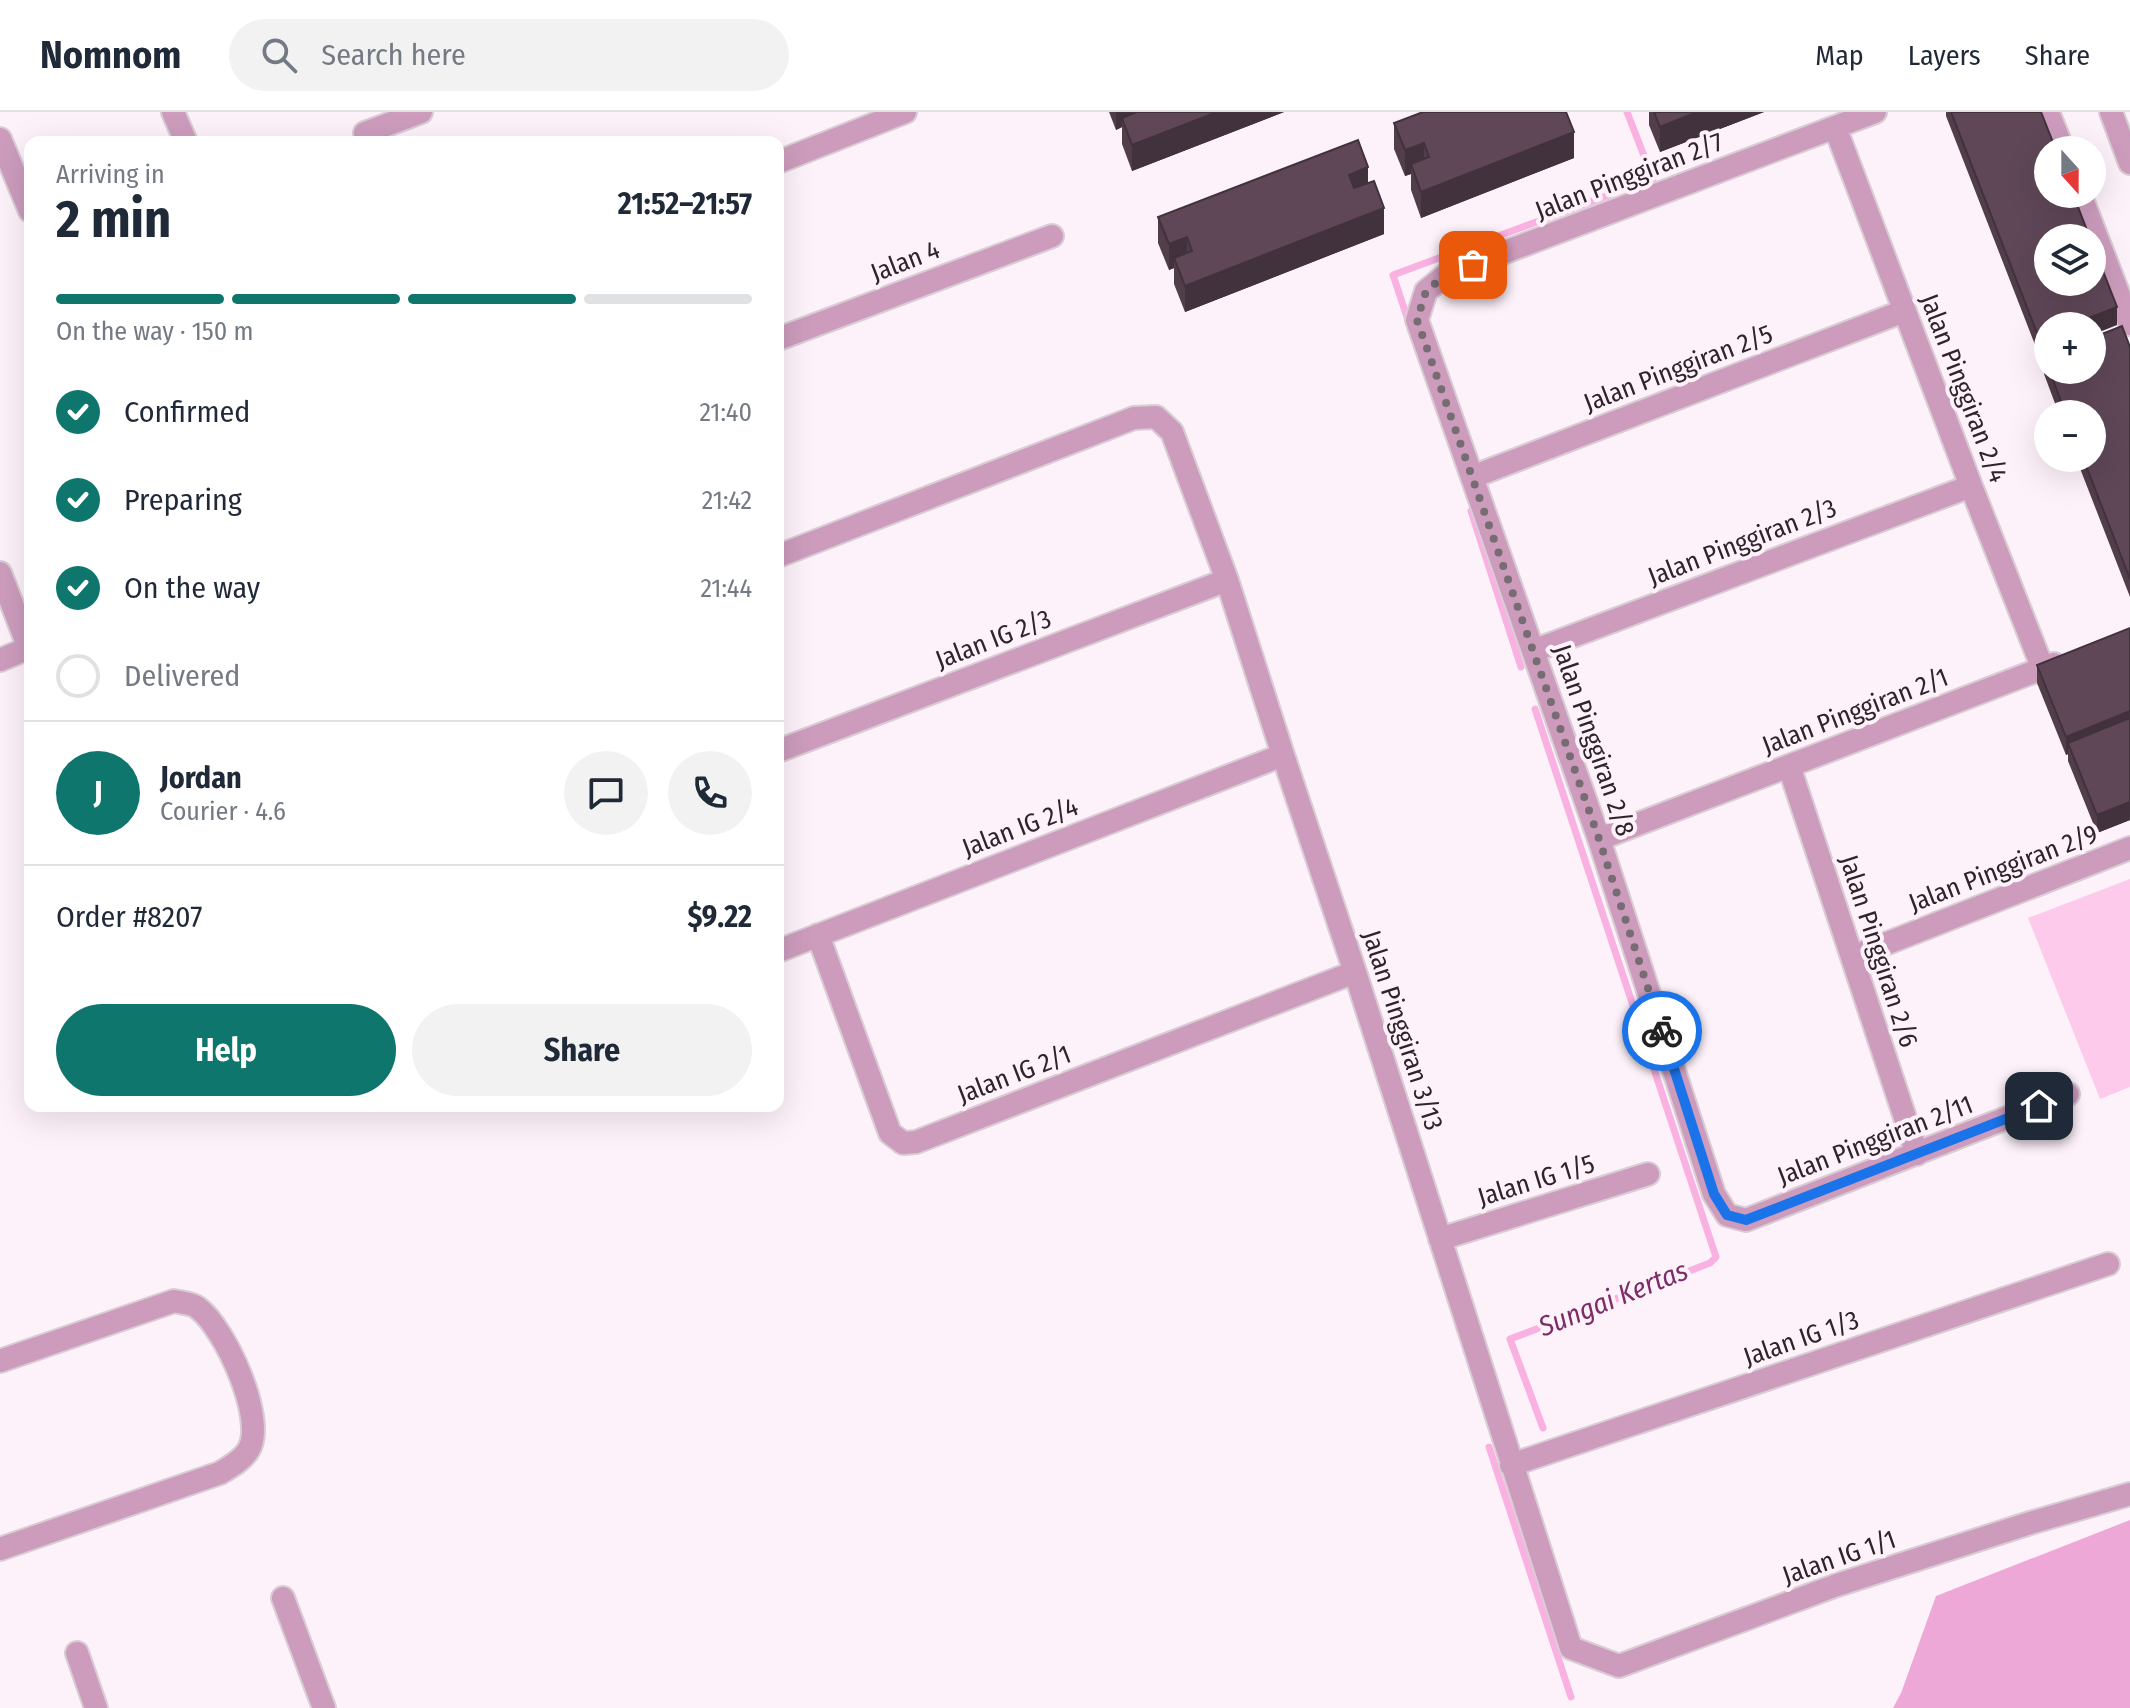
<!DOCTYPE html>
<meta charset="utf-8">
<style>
:root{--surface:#fff;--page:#f2f2f3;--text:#1f2937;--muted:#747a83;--line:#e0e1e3;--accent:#0f766e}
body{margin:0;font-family:"Fira Sans Condensed",sans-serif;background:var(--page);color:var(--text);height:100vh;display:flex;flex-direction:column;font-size:30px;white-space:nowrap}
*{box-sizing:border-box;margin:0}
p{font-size:26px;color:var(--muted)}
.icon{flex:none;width:44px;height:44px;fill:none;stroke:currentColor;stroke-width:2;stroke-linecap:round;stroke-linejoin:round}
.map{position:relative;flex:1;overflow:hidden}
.panel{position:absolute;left:24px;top:24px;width:760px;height:976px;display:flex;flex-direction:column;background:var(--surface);border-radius:16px;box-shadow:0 8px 32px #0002}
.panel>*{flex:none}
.needle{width:52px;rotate:159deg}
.fabs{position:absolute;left:2034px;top:24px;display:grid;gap:16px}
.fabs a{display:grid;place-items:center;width:72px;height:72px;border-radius:50%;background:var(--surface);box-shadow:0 8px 32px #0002;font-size:40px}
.pin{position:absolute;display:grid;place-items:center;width:68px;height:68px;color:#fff;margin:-34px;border-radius:16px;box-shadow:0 4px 12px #0006}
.courier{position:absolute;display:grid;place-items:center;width:80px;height:80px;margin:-40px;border:6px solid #1a73e8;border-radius:50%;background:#fff;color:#222;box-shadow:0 2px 10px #0007}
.headline em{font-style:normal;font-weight:700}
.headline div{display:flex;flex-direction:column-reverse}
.headline{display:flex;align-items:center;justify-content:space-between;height:136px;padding:0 32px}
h1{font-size:52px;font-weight:700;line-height:60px}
.bar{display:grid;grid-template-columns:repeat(4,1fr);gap:12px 8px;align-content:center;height:96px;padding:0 32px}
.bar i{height:10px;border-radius:6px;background:var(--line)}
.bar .current{background:var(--accent)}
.bar p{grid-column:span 4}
.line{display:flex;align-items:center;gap:20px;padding:0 32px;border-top:2px solid var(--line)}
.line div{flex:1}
.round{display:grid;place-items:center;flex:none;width:84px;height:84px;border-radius:42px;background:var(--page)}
ol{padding:0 32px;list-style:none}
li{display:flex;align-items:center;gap:24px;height:88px}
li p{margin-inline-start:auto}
li .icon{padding:8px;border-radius:50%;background:var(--accent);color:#fff;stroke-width:4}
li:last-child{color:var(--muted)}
li i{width:44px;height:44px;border:4px solid var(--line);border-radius:50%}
.cta{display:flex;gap:16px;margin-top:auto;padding:16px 32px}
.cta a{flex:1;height:92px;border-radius:48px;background:var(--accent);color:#fff;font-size:32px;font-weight:700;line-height:92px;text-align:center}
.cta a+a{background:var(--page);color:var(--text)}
header{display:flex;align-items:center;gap:48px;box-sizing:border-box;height:112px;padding:0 40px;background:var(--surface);border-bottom:2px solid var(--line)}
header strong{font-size:38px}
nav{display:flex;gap:44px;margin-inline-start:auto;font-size:28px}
.search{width:560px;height:72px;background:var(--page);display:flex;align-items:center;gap:20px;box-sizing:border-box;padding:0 28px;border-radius:44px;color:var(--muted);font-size:30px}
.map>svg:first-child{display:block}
.green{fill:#fdcaec}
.forest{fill:#eea8d8}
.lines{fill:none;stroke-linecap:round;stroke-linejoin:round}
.stream{stroke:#f8b1e1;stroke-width:7}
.minor-casing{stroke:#d9cdd5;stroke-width:26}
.tertiary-casing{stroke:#d9cdd5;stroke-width:26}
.minor{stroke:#cd9cbd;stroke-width:22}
.tertiary{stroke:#cd9cbd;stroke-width:22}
.wall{fill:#523d4b}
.shaded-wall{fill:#42323d}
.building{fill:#5f4757;stroke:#42323d;stroke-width:2}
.done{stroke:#776c73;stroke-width:8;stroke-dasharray:0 14.4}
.route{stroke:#1a73e8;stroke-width:10}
.labels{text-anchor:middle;stroke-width:8;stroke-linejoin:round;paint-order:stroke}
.street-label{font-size:26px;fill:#2f242b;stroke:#fef2fa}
.water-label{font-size:28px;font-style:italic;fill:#7c2c68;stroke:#fef2fa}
</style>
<header>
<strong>Nomnom</strong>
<div class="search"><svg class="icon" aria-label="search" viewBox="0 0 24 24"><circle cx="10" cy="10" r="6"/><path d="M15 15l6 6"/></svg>Search here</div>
<nav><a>Map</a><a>Layers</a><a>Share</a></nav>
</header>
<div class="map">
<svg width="2130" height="1596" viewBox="0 0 2130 1596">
<rect width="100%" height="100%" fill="#fef2fa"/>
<path class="green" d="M2130,767V975L2100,987L2028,806Z"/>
<path class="forest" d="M2130,1408V1596H1893L1901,1581L1936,1484Z"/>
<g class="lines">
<path class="stream" d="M1627,0L1653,67
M1409,211L1393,163L1609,83
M1471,399L1521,555
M1535,597L1716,1145L1710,1151L1510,1227L1543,1316
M1489,1335L1571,1585"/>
<defs>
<path id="minor" d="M173,0L186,30
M1875,0L1447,162L1426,179L1417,208L1599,727L1714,1082L1727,1103L1746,1108L2068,982
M2048,0L2063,38
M1835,15L1971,374L2043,557
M365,21L421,0
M0,27L30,99
M778,50L905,0
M2080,82L2130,212
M778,227L1052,124
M1472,365L1904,199
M778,444L1134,306L1156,305L1172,320L1227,468L1283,643L1355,860L1571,1536L1619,1554L1837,1473L2030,1411L2130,1382
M0,461L29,536L0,548
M1533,539L1971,374
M778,639L1227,468
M1789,654L1917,1042
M1599,727L2054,552
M818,823L890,1021L903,1031L916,1030L1355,860
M778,839L1283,643
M1852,845L2130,736
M1440,1127L1648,1062
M0,1249L174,1189C182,1191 192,1191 198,1196C225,1216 266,1306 249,1337C243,1348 230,1355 220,1361L0,1437
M1511,1353L2108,1152
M283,1486L324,1596
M77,1541L96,1596"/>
<path id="tertiary" d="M2111,0L2130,51"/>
</defs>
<use href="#minor" class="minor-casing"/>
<use href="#tertiary" class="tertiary-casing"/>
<use href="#minor" class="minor"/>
<use href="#tertiary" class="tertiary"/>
</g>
<path class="wall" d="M1109,0H1284L1132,59L1122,32V15L1116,18Z
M1649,0H1764L1660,40L1649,13Z
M1946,0H2041L2117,213L2048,214V240L2039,243L1946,4Z
M1394,11L1574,46L1421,106L1411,78V62L1405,64L1394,37Z
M1368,71L1384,122L1185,200L1174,172V156L1169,158L1158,131V105Z
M2130,235V485L2076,346H2092V302H2059L2044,262V244L2048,243V258H2092Z
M2130,516V708L2097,721L2068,649V642L2066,643L2037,571V553Z"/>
<path class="shaded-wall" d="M1116,0H1135V10L1122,6V15L1116,18Z
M1217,0H1284L1132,59V33Z
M1697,0H1764L1660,40V15Z
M1574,20V46L1421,106V80Z
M1424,31V57L1411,52V62L1405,64V38Z
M1368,55V80L1349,88V63Z
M1384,96V122L1185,200V174Z
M1187,125V151L1174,146V156L1169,158V132Z
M2117,195V213L2092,223V214H2068Z
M2048,222V240L2039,243V226Z
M2130,599V617L2068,631V642L2066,643V625Z
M2130,690V708L2097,721V703Z"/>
<path class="building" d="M1137,0H1217L1132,33L1122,6Z
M1423,0H1566L1574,20L1421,80L1411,52L1429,45L1424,31L1405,38L1394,11Z
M1654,0H1697L1660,15Z
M1951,0H2041L2056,38H2048V82H2073L2090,126H2048V170H2092V131L2117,195L2068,214H2048V222L2039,226Z
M1358,28L1368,55L1349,63L1354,76L1374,69L1384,96L1185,174L1174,146L1192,139L1187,125L1169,132L1158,105Z
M2122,214L2130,235V467L2083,346H2092V302H2066L2049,258H2092V226Z
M2048,243V255L2044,244Z
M2130,516V599L2066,625L2037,553Z
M2130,606V690L2097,703L2068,631Z"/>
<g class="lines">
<path class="done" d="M1473,153L1447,162L1426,179L1417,208L1599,727L1662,919"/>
<path class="route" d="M1662,919L1714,1082L1727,1103L1746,1108L2039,994"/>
</g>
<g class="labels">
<g class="street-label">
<text transform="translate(1629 64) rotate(-21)" y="9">Jalan Pinggiran 2/7</text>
<text transform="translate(905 149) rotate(-21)" y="9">Jalan 4</text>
<text transform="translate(1678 256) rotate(-21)" y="9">Jalan Pinggiran 2/5</text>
<text transform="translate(1964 276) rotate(69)" y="9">Jalan Pinggiran 2/4</text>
<text transform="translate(1742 430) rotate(-21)" y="9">Jalan Pinggiran 2/3</text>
<text transform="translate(993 527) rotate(-21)" y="9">Jalan IG 2/3</text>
<text transform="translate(1855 599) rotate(-21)" y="9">Jalan Pinggiran 2/1</text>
<text transform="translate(1594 628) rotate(71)" y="9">Jalan Pinggiran 2/8</text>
<text transform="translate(1020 715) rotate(-21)" y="9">Jalan IG 2/4</text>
<text transform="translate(2003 756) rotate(-21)" y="9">Jalan Pinggiran 2/9</text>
<text transform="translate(1879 839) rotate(72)" y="9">Jalan Pinggiran 2/6</text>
<text transform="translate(1403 918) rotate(72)" y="9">Jalan Pinggiran 3/13</text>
<text transform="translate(1014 962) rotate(-21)" y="9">Jalan IG 2/1</text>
<text transform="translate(1875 1028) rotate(-21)" y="9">Jalan Pinggiran 2/11</text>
<text transform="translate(1536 1068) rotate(-17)" y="9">Jalan IG 1/5</text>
<text transform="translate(1801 1226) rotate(-19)" y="9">Jalan IG 1/3</text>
<text transform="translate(1839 1445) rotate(-19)" y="9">Jalan IG 1/1</text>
</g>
<g class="water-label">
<text transform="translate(1613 1186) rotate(-22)" y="10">Sungai Kertas</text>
</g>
</g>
</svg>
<div class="fabs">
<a><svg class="needle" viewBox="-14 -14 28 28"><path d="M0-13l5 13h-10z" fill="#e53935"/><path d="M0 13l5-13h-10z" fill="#747a83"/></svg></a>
<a><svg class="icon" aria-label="layers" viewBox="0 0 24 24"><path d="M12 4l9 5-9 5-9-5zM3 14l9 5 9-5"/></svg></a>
<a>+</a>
<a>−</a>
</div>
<div class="pin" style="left:1473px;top:153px;background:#ea580c"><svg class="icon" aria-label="bag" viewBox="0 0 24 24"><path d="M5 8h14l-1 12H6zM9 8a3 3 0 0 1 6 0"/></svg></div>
<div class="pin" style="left:2039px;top:994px;background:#1f2937"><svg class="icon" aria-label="home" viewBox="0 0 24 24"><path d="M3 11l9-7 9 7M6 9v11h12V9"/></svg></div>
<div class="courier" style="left:1662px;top:919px"><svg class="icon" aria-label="bike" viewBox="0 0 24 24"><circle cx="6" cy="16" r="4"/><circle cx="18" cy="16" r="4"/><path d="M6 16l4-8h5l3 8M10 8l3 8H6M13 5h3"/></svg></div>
<section class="panel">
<div class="headline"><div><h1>2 min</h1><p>Arriving in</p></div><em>21:52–21:57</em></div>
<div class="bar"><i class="current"></i><i class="current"></i><i class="current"></i><i></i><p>On the way · 150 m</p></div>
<ol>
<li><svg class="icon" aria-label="check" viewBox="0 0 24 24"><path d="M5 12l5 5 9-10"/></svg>Confirmed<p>21:40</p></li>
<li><svg class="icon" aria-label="check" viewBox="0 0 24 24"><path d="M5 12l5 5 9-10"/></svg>Preparing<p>21:42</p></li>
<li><svg class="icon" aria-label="check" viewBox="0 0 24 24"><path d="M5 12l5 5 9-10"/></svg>On the way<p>21:44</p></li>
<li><i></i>Delivered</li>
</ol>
<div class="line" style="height:144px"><b class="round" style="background:var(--accent);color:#fff">J</b><div><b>Jordan</b><p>Courier · 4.6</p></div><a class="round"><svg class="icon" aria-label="chat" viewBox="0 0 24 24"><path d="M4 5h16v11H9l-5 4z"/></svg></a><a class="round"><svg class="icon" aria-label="phone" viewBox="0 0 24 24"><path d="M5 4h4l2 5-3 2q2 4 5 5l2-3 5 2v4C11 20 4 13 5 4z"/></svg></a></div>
<div class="line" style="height:104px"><div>Order #8207</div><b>$9.22</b></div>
<div class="cta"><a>Help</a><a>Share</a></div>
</section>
</div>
